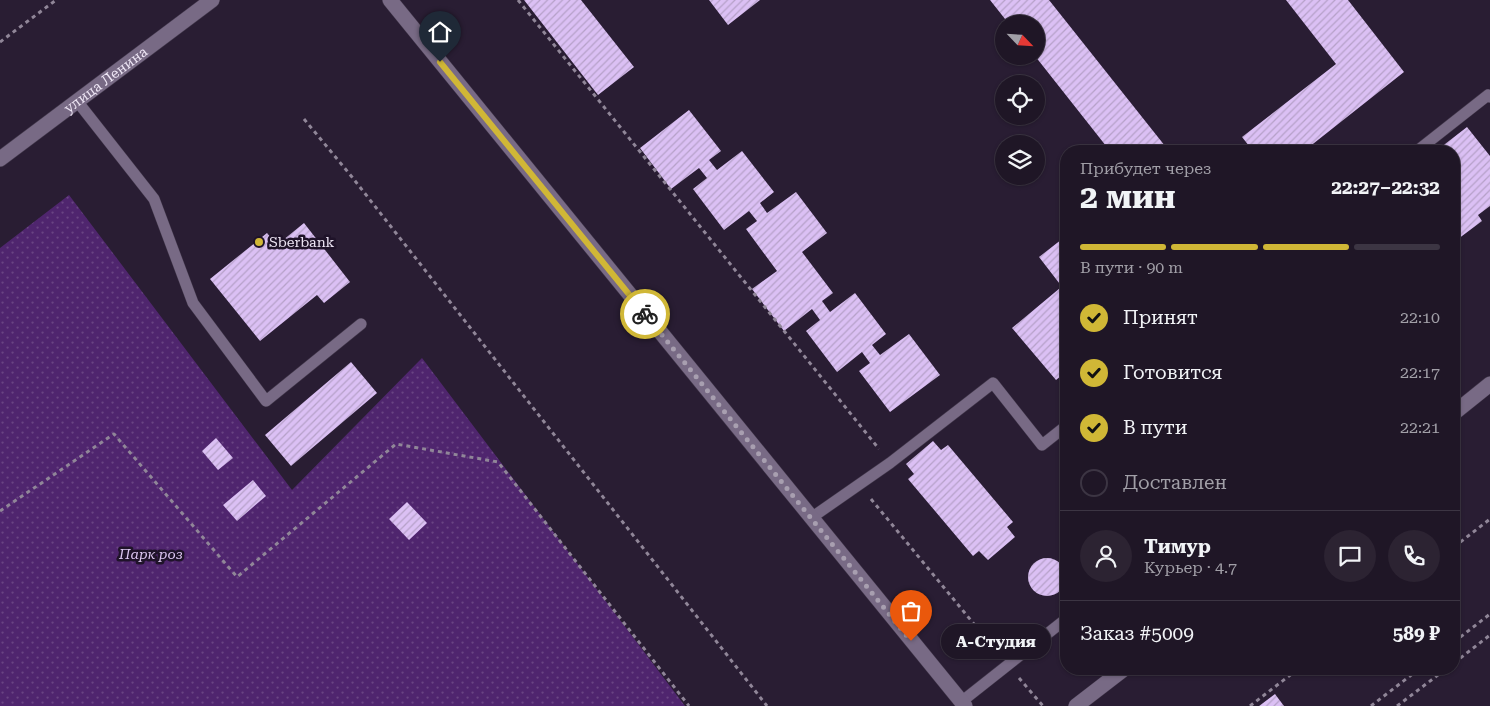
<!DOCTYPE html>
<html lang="ru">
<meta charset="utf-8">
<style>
:root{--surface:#1f1626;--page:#2c2332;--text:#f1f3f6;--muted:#a19fa7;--line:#3c3543;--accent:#d0b736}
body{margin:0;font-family:"Roboto Serif",serif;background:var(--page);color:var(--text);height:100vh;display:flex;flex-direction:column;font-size:19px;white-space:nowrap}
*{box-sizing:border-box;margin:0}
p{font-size:16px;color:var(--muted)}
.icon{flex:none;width:28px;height:28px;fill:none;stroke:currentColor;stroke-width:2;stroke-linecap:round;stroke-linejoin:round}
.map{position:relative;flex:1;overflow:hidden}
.details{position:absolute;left:1060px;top:145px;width:400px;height:530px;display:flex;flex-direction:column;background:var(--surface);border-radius:20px;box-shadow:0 1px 4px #0004,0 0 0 1px var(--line)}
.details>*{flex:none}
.needle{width:32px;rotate:115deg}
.controls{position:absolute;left:995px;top:15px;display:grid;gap:10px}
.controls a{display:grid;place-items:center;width:50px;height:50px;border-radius:50%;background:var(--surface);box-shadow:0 1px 4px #0004,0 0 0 1px var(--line);font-size:25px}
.pin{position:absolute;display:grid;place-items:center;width:42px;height:42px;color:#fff;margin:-51px -21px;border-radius:50% 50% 50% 0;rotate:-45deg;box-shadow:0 0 5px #0007}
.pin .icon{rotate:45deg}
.courier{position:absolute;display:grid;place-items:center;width:50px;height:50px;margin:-25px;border:4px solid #d0b736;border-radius:50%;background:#fff;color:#222;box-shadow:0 1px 6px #0007}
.bubble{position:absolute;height:35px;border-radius:18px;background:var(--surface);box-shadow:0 1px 4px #0004,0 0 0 1px var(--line);font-size:16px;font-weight:700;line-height:35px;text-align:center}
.headline em{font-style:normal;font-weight:700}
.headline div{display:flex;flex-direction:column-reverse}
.headline{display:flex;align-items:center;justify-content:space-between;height:85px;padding:0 20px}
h1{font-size:32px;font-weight:700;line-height:38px}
.bar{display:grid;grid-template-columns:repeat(4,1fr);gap:8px 5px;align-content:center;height:60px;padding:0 20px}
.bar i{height:6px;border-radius:4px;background:var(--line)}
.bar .on{background:var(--accent)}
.bar p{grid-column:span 4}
.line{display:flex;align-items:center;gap:12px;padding:0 20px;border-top:1px solid var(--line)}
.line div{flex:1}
.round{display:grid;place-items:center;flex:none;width:52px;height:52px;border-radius:26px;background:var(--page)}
ol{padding:0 20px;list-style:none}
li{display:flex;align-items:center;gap:15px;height:55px}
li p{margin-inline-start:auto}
li .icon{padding:5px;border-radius:50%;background:var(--accent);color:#111;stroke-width:4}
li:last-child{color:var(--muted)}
li i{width:28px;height:28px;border:2px solid var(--line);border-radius:50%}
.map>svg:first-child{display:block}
.park{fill:url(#park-dots)}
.building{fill:url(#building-hatch)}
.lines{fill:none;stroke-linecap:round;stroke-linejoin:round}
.lane-casing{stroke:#41374a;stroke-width:12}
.street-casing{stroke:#41374a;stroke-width:16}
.secondary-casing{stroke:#41374a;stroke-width:16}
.path{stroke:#908698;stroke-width:3;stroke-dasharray:4 4;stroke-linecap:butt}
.lane{stroke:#786a85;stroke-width:11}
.street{stroke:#786a85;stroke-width:15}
.secondary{stroke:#786a85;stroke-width:15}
.done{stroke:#a89fb0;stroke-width:5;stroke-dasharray:0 9}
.route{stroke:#d0b736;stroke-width:6}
.poi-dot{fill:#d0b736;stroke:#1f1329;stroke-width:2}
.labels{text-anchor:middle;stroke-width:5;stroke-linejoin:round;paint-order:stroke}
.street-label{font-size:14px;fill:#ede5f4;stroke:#1f1329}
.poi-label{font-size:14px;fill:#ede5f4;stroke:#1f1329;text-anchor:start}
.park-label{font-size:14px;font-style:italic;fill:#dcc6f1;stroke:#1f1329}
</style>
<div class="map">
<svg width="1490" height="706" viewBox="0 0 1490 706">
<defs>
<pattern id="park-dots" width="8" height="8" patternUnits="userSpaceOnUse" patternTransform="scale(1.25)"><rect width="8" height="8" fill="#4f256e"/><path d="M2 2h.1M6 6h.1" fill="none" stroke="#694483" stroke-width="1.8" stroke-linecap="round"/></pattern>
<pattern id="building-hatch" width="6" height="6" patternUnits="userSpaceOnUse" patternTransform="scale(1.25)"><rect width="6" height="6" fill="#dbc0f4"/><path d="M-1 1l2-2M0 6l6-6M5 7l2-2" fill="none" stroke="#b6a1c9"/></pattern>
</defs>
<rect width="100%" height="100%" fill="#291d33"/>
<path class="park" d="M69,195L292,490L422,358L685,706H0V248Z"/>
<path class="building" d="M524,0H581L634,67L598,95Z
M709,0H760L728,25Z
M990,0H1049L1169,151H1110L1035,56H1036V24H1009Z
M1286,0H1348L1404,72L1304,151H1253L1242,137L1336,64Z
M689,110L721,151L709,160L717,170L742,151L774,192L760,203L767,213L796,192L827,233L802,252L833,293L822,301L830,312L855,293L886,334L872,345L880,355L909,334L940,375L890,412L859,371L870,363L862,352L837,372L806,331L820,320L812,309L784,331L752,289L777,271L746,229L757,221L749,211L724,230L693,189L707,178L699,168L671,189L640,148Z
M1467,127L1490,156V206L1478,215L1482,221L1458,239L1454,234V151H1436Z
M304,223L350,282L324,303L317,295L260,341L210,279L267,233L277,245Z
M1066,236V292L1039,257Z
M1060,288L1066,296V372L1056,380L1012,328Z
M351,362L377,393L291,466L265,435Z
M216,438L233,458L218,470L202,451Z
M933,441L941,450L948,445L1013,522L1007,527L1015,537L988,560L979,551L973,556L908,479L914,474L906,464Z
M253,480L266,496L237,521L223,505Z
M407,502L427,523L409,540L389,519Z
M1028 577a19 19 0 1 1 38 0a19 19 0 1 1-38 0Z
M1275,694L1284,706H1259Z"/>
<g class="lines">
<defs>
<path id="lane" d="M77,101L154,199L193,303L266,401L361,324
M1417,151L1488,95L1490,97
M811,518L890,463L993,383L1042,445L1066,426
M961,702L1066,619"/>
<g id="street">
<path d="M390,0L965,706"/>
<path id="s1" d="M0,159L212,0"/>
</g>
<path id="secondary" d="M1454,413L1490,384
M1076,706L1124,669"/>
</defs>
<use href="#lane" class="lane-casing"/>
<use href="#street" class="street-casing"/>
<use href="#secondary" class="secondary-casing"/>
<path class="path" d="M518,0L879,449
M0,42L56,0
M304,119L352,177L767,706
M871,499L997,652
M0,511L114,434L237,577L396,444L498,462L689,706
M1454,547L1490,519
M1454,642L1490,614
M1454,663L1490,635
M1019,678L1043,706
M1250,706L1298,669
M1371,706L1419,669
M1397,706L1446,669"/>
<use href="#lane" class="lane"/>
<use href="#street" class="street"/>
<use href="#secondary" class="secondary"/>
</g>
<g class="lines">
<path class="done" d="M645,314L911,641"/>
<path class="route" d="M440,62L645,314"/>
</g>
<circle class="poi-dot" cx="259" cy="242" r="5"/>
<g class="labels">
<g class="street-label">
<text dy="5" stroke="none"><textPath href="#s1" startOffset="132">улица Ленина</textPath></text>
</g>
<g class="poi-label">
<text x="269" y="247">Sberbank</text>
</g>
<g class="park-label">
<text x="151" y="559">Парк роз</text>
</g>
</g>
</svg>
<div class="controls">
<a><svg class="needle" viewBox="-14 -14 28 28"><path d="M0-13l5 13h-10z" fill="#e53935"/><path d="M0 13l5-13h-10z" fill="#a19fa7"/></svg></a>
<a><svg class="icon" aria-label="locate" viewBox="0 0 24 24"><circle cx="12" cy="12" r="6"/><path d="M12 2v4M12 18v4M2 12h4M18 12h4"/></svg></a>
<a><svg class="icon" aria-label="layers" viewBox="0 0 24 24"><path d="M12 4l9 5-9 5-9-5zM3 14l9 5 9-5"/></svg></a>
</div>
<div class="pin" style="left:911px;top:641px;background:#ea580c"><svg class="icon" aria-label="bag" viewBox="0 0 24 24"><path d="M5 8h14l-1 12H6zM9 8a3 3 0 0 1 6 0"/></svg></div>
<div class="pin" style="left:440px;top:62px;background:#1f2937"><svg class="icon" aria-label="home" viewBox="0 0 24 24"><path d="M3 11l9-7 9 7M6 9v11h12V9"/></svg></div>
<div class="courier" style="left:645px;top:314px"><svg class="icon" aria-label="bike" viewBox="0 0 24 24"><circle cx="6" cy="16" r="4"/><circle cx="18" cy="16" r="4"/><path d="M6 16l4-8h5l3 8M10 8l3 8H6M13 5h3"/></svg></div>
<div class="bubble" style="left:941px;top:624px;width:110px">А-Студия</div>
<section class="details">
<div class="headline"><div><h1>2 мин</h1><p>Прибудет через</p></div><em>22:27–22:32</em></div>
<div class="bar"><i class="on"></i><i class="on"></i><i class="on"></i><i></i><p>В пути · 90 m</p></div>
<ol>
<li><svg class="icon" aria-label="check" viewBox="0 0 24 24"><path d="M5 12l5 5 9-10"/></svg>Принят<p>22:10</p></li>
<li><svg class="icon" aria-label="check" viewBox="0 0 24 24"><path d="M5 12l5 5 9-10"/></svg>Готовится<p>22:17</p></li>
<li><svg class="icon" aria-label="check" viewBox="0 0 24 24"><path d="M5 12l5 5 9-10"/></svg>В пути<p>22:21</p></li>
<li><i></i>Доставлен</li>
</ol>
<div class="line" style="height:90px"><a class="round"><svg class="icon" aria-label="person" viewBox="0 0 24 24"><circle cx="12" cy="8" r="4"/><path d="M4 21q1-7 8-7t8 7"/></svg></a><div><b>Тимур</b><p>Курьер · 4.7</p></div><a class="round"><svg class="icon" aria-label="chat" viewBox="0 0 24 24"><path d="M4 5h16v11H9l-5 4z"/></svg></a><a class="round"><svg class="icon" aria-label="phone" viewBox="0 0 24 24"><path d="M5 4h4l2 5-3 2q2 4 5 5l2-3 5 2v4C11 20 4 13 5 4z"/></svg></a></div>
<div class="line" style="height:65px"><div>Заказ #5009</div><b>589 ₽</b></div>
</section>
</div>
